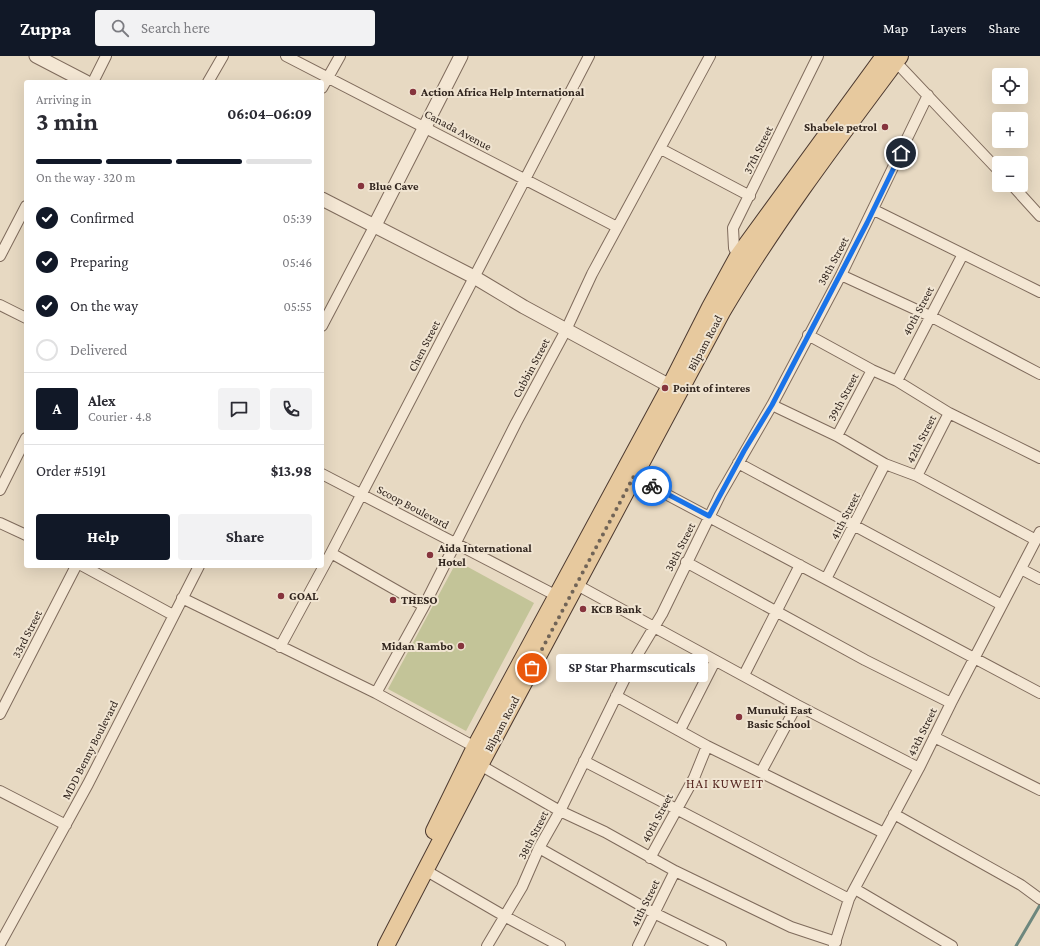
<!DOCTYPE html>
<meta charset="utf-8">
<style>
:root{--surface:#fff;--page:#f2f2f3;--text:#2b2b33;--muted:#7c7c81;--line:#e1e1e2;--accent:#111827}
body{margin:0;font-family:"Crimson Pro",serif;background:var(--page);color:var(--text);height:100vh;display:flex;flex-direction:column;font-size:15px;white-space:nowrap}
*{box-sizing:border-box;margin:0}
p{font-size:13px;color:var(--muted)}
.icon{flex:none;width:22px;height:22px;fill:none;stroke:currentColor;stroke-width:2;stroke-linecap:round;stroke-linejoin:round}
.map{position:relative;flex:1;overflow:hidden}
.details{position:absolute;left:24px;top:24px;width:300px;height:488px;display:flex;flex-direction:column;background:var(--surface);border-radius:4px;box-shadow:0 4px 16px #0002}
.details>*{flex:none}
.buttons{position:absolute;left:992px;top:12px;display:grid;gap:8px}
.buttons a{display:grid;place-items:center;width:36px;height:36px;border-radius:4px;background:var(--surface);box-shadow:0 4px 16px #0002;font-size:20px}
.pin{position:absolute;display:grid;place-items:center;width:34px;height:34px;color:#fff;margin:-17px;border:2px solid #fff;border-radius:50%;box-shadow:0 1px 4px #0007}
.courier{position:absolute;display:grid;place-items:center;width:40px;height:40px;margin:-20px;border:3px solid #1a73e8;border-radius:50%;background:#fff;color:#222;box-shadow:0 1px 5px #0007}
.bubble{position:absolute;height:28px;border-radius:4px;background:var(--surface);box-shadow:0 4px 16px #0002;font-size:13px;font-weight:700;line-height:28px;text-align:center}
.headline em{font-style:normal;font-weight:700}
.headline div{display:flex;flex-direction:column-reverse}
.headline{display:flex;align-items:center;justify-content:space-between;height:68px;padding:0 12px}
h1{font-size:26px;font-weight:700;line-height:30px}
.bar{display:grid;grid-template-columns:repeat(4,1fr);gap:6px 4px;align-content:center;height:48px;padding:0 12px}
.bar i{height:5px;border-radius:3px;background:var(--line)}
.bar .active{background:var(--accent)}
.bar p{grid-column:span 4}
.line{display:flex;align-items:center;gap:10px;padding:0 12px;border-top:1px solid var(--line)}
.line div{flex:1}
.round{display:grid;place-items:center;flex:none;width:42px;height:42px;border-radius:4px;background:var(--page)}
ol{padding:0 12px;list-style:none}
li{display:flex;align-items:center;gap:12px;height:44px}
li p{margin-inline-start:auto}
li .icon{padding:4px;border-radius:50%;background:var(--accent);color:#fff;stroke-width:4}
li:last-child{color:var(--muted)}
li i{width:22px;height:22px;border:2px solid var(--line);border-radius:50%}
.action{display:flex;gap:8px;margin-top:auto;padding:8px 12px}
.action a{flex:1;height:46px;border-radius:4px;background:var(--accent);color:#fff;font-size:16px;font-weight:700;line-height:46px;text-align:center}
.action a+a{background:var(--page);color:var(--text)}
header{display:flex;align-items:center;gap:24px;box-sizing:border-box;height:56px;padding:0 20px;background:var(--accent);color:#fff}
header strong{font-size:19px}
nav{display:flex;gap:22px;margin-inline-start:auto;font-size:14px}
.search{width:280px;height:36px;background:var(--page);display:flex;align-items:center;gap:10px;box-sizing:border-box;padding:0 14px;border-radius:4px;color:var(--muted);font-size:15px}
.map>svg:first-child{display:block}
.green{fill:#c3c498}
.lines{fill:none;stroke-linecap:round;stroke-linejoin:round}
.stream{stroke:#6d877e;stroke-width:3}
.minor-casing{stroke:#7f6b5c;stroke-width:12}
.tertiary-casing{stroke:#7f6b5c;stroke-width:15}
.primary-casing{stroke:#4d3a30;stroke-width:18}
.minor{stroke:#f4e7d4;stroke-width:10}
.tertiary{stroke:#f4e7d4;stroke-width:13}
.primary{stroke:#e7c99e;stroke-width:16}
.done{stroke:#716457;stroke-width:4;stroke-dasharray:0 7.2}
.route{stroke:#1a73e8;stroke-width:5}
.poi-dot{fill:#86343d;stroke:#f0e4d1;stroke-width:1.5}
.labels{text-anchor:middle;stroke-width:4;stroke-linejoin:round;paint-order:stroke}
.poi-label{font-size:12px;font-weight:bold;fill:#31251e;stroke:#f0e4d1;text-anchor:start}
.street-label{font-size:12px;fill:#31251e;stroke:#f0e4d1}
.neighbourhood-label{font-size:13px;letter-spacing:1px;fill:#582923;stroke:#f0e4d1}
</style>
<header>
<strong>Zuppa</strong>
<div class="search"><svg class="icon" aria-label="search" viewBox="0 0 24 24"><circle cx="10" cy="10" r="6"/><path d="M15 15l6 6"/></svg>Search here</div>
<nav><a>Map</a><a>Layers</a><a>Share</a></nav>
</header>
<div class="map">
<svg width="1040" height="890" viewBox="0 0 1040 890">
<rect width="100%" height="100%" fill="#e7d9c2"/>
<path class="green" d="M457,505L534,547L466,675L388,633Z"/>
<g class="lines">
<path class="stream" d="M1016,890L1040,849"/>
<defs>
<path id="minor" d="M286,0L617,171
M893,3L999,115
M93,26L106,0
M208,26L223,0
M322,32L340,0
M661,93L750,140
M1012,129L1040,160
M874,154L1040,236
M0,200L26,150
M738,200L734,192L733,172L818,0
M841,219L930,260L1040,318
M0,249L26,262
M322,270L375,169
M808,279L872,314L897,325L949,357L1040,402
M897,325L963,198
M772,349L837,380L885,408L917,420L1036,484
M837,380L872,314
M738,407L1002,549
M322,418L557,540
M630,419L1040,637
M917,420L949,357
M0,434L26,382
M0,467L26,479
M331,497L424,550
M686,506L865,604L951,647
M83,510L173,559
M1021,513L1040,523
M826,523L885,408
M577,529L797,649L919,712
M182,542L376,637L475,691
M280,591L331,497L589,0
M744,619L800,509
M376,637L424,550L516,367L566,274L592,218L710,0
M616,640L707,690L884,777
M0,658L76,510
M680,674L715,605
M934,681L1040,734
M584,705L849,843
M480,709L560,755L605,776L675,815L791,871L836,886
M761,716L797,649
M0,735L66,769
M894,758L1021,829L1040,843
M539,792L654,857L721,890
M650,802L694,722L707,690
M425,814L506,861L560,890
M855,833L952,890
M0,888L88,728L199,510
M487,890L522,831L539,792L560,755L632,608L662,558L720,439L772,349L841,219L928,39
M638,890L675,815
M834,890L849,843L919,712L951,647L1040,476"/>
<path id="tertiary" d="M36,0L86,26
M322,143L474,221L524,251L670,330
M375,169L461,0"/>
<path id="primary" d="M434,775L475,691L670,330L710,251L738,200L884,0
M386,890L480,709L722,256C775,166 838,83 900,0"/>
</defs>
<use href="#minor" class="minor-casing"/>
<use href="#tertiary" class="tertiary-casing"/>
<use href="#primary" class="primary-casing"/>
<use href="#minor" class="minor"/>
<use href="#tertiary" class="tertiary"/>
<use href="#primary" class="primary"/>
</g>
<g class="lines">
<path class="done" d="M532,612L634,420L652,430"/>
<path class="route" d="M652,430L709,460L744,395L772,349L867,167L901,97"/>
</g>
<g class="poi-dot">
<circle cx="413" cy="36" r="4"/>
<circle cx="885" cy="71" r="4"/>
<circle cx="361" cy="130" r="4"/>
<circle cx="665" cy="332" r="4"/>
<circle cx="430" cy="499" r="4"/>
<circle cx="281" cy="540" r="4"/>
<circle cx="393" cy="544" r="4"/>
<circle cx="583" cy="553" r="4"/>
<circle cx="461" cy="590" r="4"/>
<circle cx="739" cy="661" r="4"/>
</g>
<g class="labels">
<g class="poi-label">
<text x="421" y="40">Action Africa Help International</text>
<text x="877" y="75" text-anchor="end">Shabele petrol</text>
<text x="369" y="134">Blue Cave</text>
<text x="673" y="336">Point of interes</text>
<text x="438" y="496">Aida International<tspan x="438" dy="14">Hotel</tspan></text>
<text x="289" y="544">GOAL</text>
<text x="401" y="548">THESO</text>
<text x="591" y="557">KCB Bank</text>
<text x="453" y="594" text-anchor="end">Midan Rambo</text>
<text x="747" y="658">Munuki East<tspan x="747" dy="14">Basic School</tspan></text>
</g>
<g class="street-label">
<text transform="translate(458 74) rotate(28)" y="4">Canada Avenue</text>
<text transform="translate(758 94) rotate(-64)" y="4">37th Street</text>
<text transform="translate(833 205) rotate(-62)" y="4">38th Street</text>
<text transform="translate(918 255) rotate(-62)" y="4">40th Street</text>
<text transform="translate(705 287) rotate(-62)" y="4">Bilpam Road</text>
<text transform="translate(424 290) rotate(-63)" y="4">Chen Street</text>
<text transform="translate(531 312) rotate(-62)" y="4">Cubbin Street</text>
<text transform="translate(843 341) rotate(-62)" y="4">39th Street</text>
<text transform="translate(921 383) rotate(-63)" y="4">42th Street</text>
<text transform="translate(413 451) rotate(28)" y="4">Scoop Boulevard</text>
<text transform="translate(845 460) rotate(-63)" y="4">41th Street</text>
<text transform="translate(680 491) rotate(-63)" y="4">38th Street</text>
<text transform="translate(27 578) rotate(-63)" y="4">33rd Street</text>
<text transform="translate(502 668) rotate(-62)" y="4">Bilpam Road</text>
<text transform="translate(922 676) rotate(-64)" y="4">43th Street</text>
<text transform="translate(90 694) rotate(-63)" y="4">MDD Benny Boulevard</text>
<text transform="translate(657 762) rotate(-62)" y="4">40th Street</text>
<text transform="translate(533 779) rotate(-63)" y="4">38th Street</text>
<text transform="translate(645 847) rotate(-64)" y="4">41th Street</text>
</g>
<g class="neighbourhood-label">
<text x="725" y="732">HAI KUWEIT</text>
</g>
</g>
</svg>
<div class="buttons">
<a><svg class="icon" aria-label="locate" viewBox="0 0 24 24"><circle cx="12" cy="12" r="6"/><path d="M12 2v4M12 18v4M2 12h4M18 12h4"/></svg></a>
<a>+</a>
<a>−</a>
</div>
<div class="pin" style="left:532px;top:612px;background:#ea580c"><svg class="icon" aria-label="bag" viewBox="0 0 24 24"><path d="M5 8h14l-1 12H6zM9 8a3 3 0 0 1 6 0"/></svg></div>
<div class="pin" style="left:901px;top:97px;background:#1f2937"><svg class="icon" aria-label="home" viewBox="0 0 24 24"><path d="M3 11l9-7 9 7M6 9v11h12V9"/></svg></div>
<div class="courier" style="left:652px;top:430px"><svg class="icon" aria-label="bike" viewBox="0 0 24 24"><circle cx="6" cy="16" r="4"/><circle cx="18" cy="16" r="4"/><path d="M6 16l4-8h5l3 8M10 8l3 8H6M13 5h3"/></svg></div>
<div class="bubble" style="left:556px;top:598px;width:152px">SP Star Pharmscuticals</div>
<section class="details">
<div class="headline"><div><h1>3 min</h1><p>Arriving in</p></div><em>06:04–06:09</em></div>
<div class="bar"><i class="active"></i><i class="active"></i><i class="active"></i><i></i><p>On the way · 320 m</p></div>
<ol>
<li><svg class="icon" aria-label="check" viewBox="0 0 24 24"><path d="M5 12l5 5 9-10"/></svg>Confirmed<p>05:39</p></li>
<li><svg class="icon" aria-label="check" viewBox="0 0 24 24"><path d="M5 12l5 5 9-10"/></svg>Preparing<p>05:46</p></li>
<li><svg class="icon" aria-label="check" viewBox="0 0 24 24"><path d="M5 12l5 5 9-10"/></svg>On the way<p>05:55</p></li>
<li><i></i>Delivered</li>
</ol>
<div class="line" style="height:72px"><b class="round" style="background:var(--accent);color:#fff">A</b><div><b>Alex</b><p>Courier · 4.8</p></div><a class="round"><svg class="icon" aria-label="chat" viewBox="0 0 24 24"><path d="M4 5h16v11H9l-5 4z"/></svg></a><a class="round"><svg class="icon" aria-label="phone" viewBox="0 0 24 24"><path d="M5 4h4l2 5-3 2q2 4 5 5l2-3 5 2v4C11 20 4 13 5 4z"/></svg></a></div>
<div class="line" style="height:52px"><div>Order #5191</div><b>$13.98</b></div>
<div class="action"><a>Help</a><a>Share</a></div>
</section>
</div>
